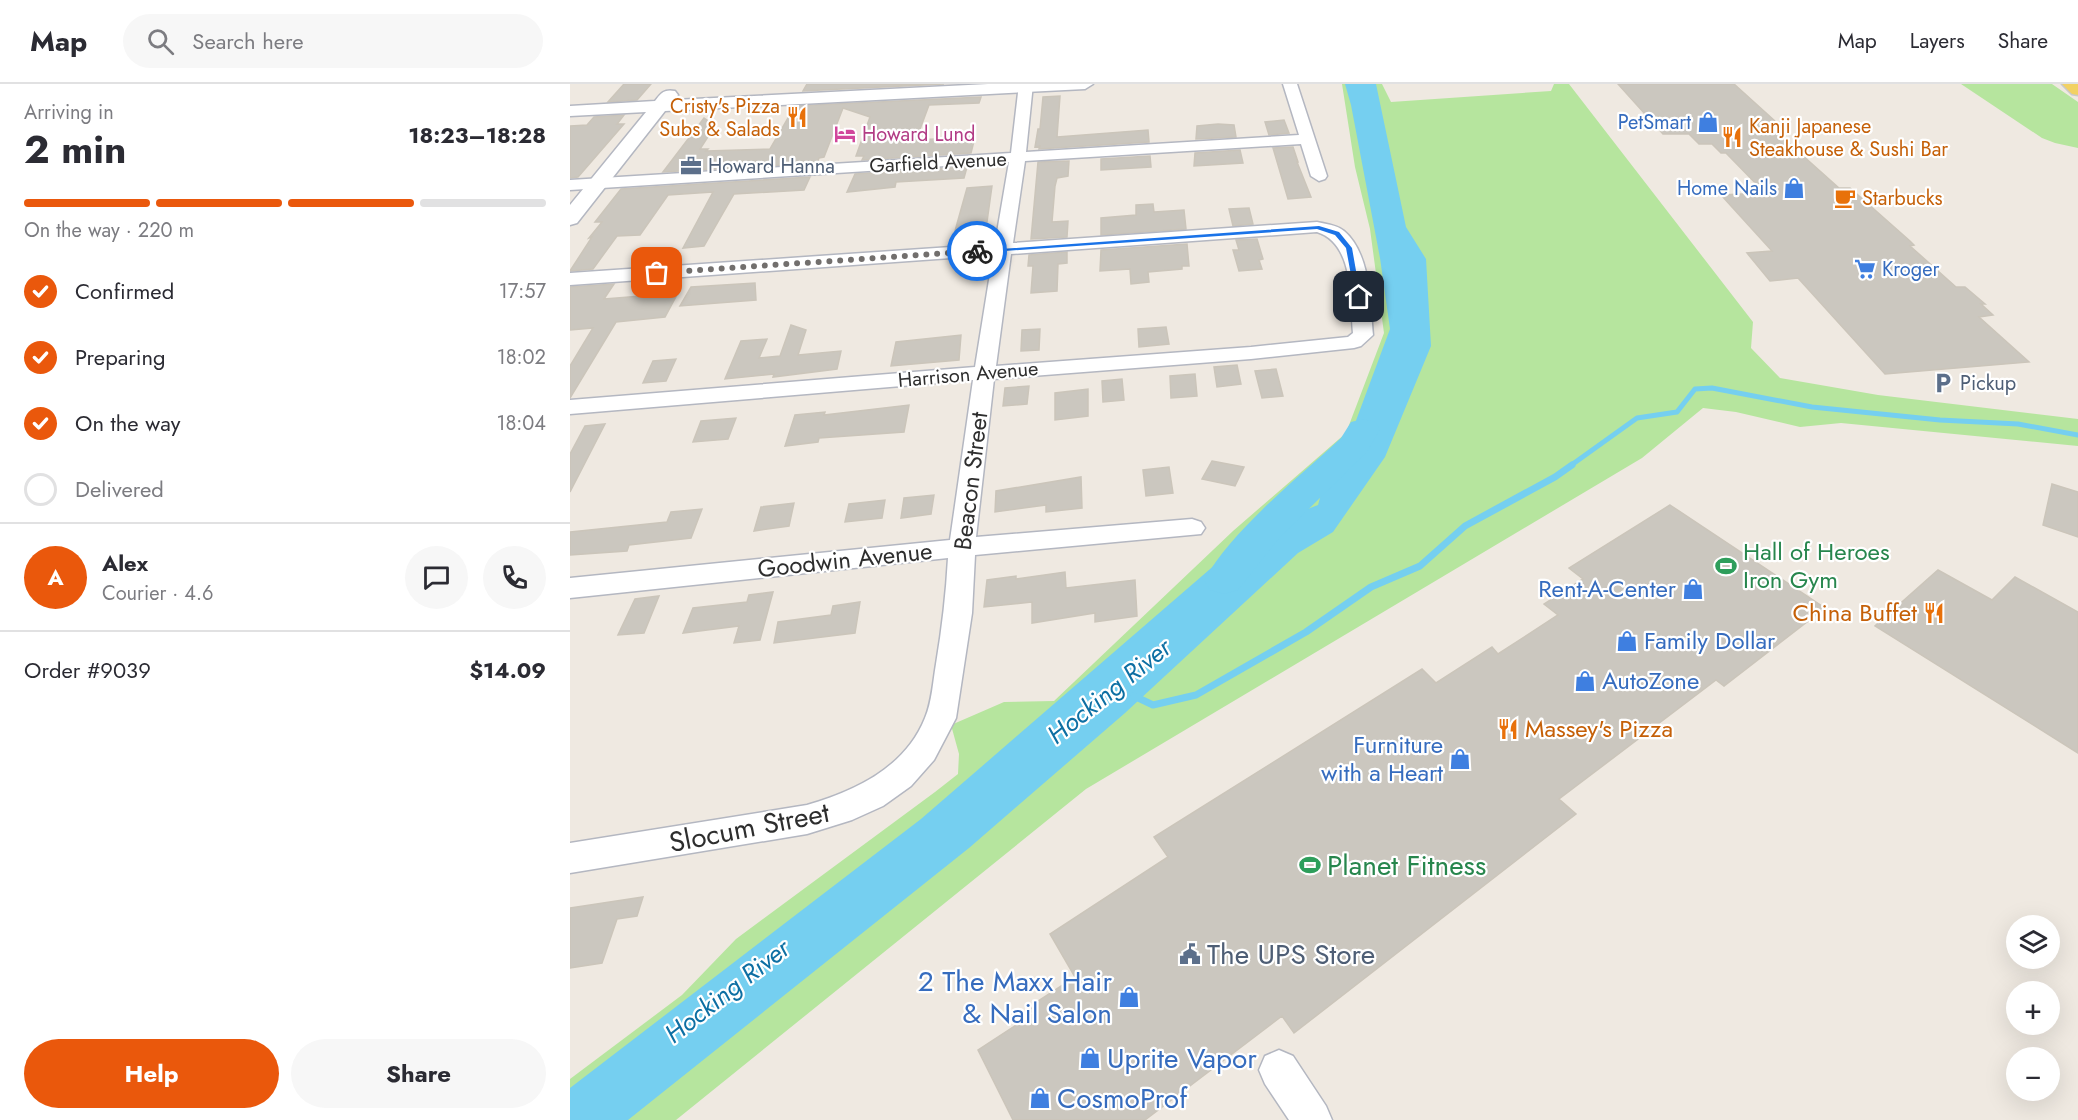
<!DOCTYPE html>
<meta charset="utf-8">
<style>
:root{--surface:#fff;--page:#f7f7f7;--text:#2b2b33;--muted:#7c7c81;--line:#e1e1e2;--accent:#ea580c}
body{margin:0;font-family:Jost,sans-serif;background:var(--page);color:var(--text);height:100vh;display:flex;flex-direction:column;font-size:22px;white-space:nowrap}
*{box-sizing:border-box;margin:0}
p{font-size:20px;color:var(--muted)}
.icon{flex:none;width:33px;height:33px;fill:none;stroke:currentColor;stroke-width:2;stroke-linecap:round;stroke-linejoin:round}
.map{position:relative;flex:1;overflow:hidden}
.drawer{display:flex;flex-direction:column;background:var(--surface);width:570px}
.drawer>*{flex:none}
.controls{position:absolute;left:1436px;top:831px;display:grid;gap:12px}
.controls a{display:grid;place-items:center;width:54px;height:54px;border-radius:50%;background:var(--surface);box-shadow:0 6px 24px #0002;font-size:30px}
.pin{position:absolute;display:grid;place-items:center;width:51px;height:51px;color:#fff;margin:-26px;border-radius:12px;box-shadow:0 3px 9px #0006}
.courier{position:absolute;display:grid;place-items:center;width:60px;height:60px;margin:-30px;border:4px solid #1a73e8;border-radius:50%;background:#fff;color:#222;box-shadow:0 2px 8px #0007}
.summary em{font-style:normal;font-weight:700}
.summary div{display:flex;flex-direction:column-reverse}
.summary{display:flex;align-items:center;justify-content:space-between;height:102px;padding:0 24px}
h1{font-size:39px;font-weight:700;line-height:45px}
.bar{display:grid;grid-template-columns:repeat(4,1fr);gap:9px 6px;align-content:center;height:72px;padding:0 24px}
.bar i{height:8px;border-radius:4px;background:var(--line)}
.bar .current{background:var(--accent)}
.bar p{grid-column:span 4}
.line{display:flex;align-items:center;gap:15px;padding:0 24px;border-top:2px solid var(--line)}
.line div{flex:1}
.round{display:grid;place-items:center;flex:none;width:63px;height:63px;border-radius:32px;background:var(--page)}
ol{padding:0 24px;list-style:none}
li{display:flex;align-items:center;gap:18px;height:66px}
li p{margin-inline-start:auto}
li .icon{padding:6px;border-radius:50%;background:var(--accent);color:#fff;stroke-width:4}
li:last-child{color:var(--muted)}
li i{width:33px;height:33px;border:3px solid var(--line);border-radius:50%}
.cta{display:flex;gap:12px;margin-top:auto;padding:12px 24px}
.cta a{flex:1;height:69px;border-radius:36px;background:var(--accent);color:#fff;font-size:24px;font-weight:700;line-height:69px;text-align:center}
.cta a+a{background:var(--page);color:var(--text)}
header{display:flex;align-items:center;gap:36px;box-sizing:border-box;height:84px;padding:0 30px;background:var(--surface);border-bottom:2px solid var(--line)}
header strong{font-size:28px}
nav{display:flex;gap:33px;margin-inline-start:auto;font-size:21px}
.search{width:420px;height:54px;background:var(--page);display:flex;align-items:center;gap:15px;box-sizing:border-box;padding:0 21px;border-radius:33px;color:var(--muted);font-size:22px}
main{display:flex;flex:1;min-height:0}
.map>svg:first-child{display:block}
.green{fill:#b6e59e}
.water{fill:#75cff0}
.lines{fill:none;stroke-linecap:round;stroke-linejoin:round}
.stream-far1{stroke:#75cff0;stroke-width:5}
.stream{stroke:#75cff0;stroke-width:7}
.river{fill:#75cff0;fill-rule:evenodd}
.building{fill:#cbc7bf;stroke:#cbc5ba;stroke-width:1.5}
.street-casing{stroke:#b4b7c1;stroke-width:3}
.secondary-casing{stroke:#b4b7c1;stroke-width:3}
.primary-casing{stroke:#c9c9c9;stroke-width:3}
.street{fill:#fff;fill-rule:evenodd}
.secondary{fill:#fff;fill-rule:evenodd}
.primary{fill:#f2d163;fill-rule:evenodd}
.route{fill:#1a73e8}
.done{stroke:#726f6d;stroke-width:6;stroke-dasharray:0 10.8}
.labels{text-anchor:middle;stroke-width:4.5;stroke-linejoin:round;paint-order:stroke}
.far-food-label{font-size:20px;fill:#c56008;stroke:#fff;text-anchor:start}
.far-shop-label{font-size:20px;fill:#366cbe;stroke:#fff;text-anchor:end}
.far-hotel-label{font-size:20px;fill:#b23c85;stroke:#fff;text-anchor:start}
.far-street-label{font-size:20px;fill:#2e2e2e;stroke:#fff}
.far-service-label{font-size:20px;fill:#4e5e75;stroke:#fff;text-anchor:start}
.street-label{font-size:24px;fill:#2e2e2e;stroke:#fff}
.leisure-label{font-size:24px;fill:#27864d;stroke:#fff;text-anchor:start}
.shop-label{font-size:24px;fill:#366cbe;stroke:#fff;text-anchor:end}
.food-label{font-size:24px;fill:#c56008;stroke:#fff;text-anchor:end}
.water-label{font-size:26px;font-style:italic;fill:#0d6fa3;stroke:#fff}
.near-street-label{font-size:28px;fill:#2e2e2e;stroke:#fff}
.near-leisure-label{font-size:28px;fill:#27864d;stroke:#fff;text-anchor:start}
.near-service-label{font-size:28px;fill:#4e5e75;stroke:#fff;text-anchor:start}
.near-shop-label{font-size:28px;fill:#366cbe;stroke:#fff;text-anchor:start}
</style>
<header>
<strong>Map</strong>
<div class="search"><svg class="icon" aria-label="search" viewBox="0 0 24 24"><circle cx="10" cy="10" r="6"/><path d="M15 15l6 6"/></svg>Search here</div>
<nav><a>Map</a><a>Layers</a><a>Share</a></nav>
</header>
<main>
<section class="drawer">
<div class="summary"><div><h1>2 min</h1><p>Arriving in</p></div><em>18:23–18:28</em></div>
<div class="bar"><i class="current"></i><i class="current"></i><i class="current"></i><i></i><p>On the way · 220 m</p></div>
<ol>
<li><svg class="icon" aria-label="check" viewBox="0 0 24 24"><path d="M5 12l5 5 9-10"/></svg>Confirmed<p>17:57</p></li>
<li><svg class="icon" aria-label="check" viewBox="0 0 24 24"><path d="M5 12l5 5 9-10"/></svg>Preparing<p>18:02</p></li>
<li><svg class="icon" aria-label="check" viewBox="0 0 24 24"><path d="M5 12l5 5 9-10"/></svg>On the way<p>18:04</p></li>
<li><i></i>Delivered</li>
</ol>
<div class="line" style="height:108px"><b class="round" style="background:var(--accent);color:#fff">A</b><div><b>Alex</b><p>Courier · 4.6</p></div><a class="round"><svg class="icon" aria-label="chat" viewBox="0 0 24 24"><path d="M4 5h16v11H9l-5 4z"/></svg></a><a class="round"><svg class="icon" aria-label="phone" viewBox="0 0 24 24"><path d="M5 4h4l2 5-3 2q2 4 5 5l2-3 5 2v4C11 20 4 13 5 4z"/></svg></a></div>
<div class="line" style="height:78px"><div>Order #9039</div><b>$14.09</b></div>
<div class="cta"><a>Help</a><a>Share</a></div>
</section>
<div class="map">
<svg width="1508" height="1036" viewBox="0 0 1508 1036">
<rect width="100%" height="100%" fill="#efe9e1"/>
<path class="green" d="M772,0H812L821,18L981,7L984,0H999L1183,238L1181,264L1210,294L1308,311L1508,335V362L1271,339L1230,343L1166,328L1133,324L1072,374L516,705L106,1036H0V995L112,911L166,855L365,708L388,690L389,670L381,641L434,618L484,617L663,447L776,349L814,249L800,145L785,83Z
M1391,0H1482L1508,18V64L1485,59L1472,54Z"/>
<path class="water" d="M775,0H806L836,143L856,175L861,262L815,373L763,448L728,469L555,629L399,764L58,1036H0V1004L351,735L669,460L706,449L725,430L748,421L763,368L781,350L820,245L810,174L781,21Z"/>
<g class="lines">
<path class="stream-far1" d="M1000,382L1067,334L1107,328L1125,305L1142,304L1242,323L1370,336L1448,340L1508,351"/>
<path class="stream" d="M564,612L583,621L626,611L736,548L801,503L850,482L895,442L985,393L1002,381"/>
<path class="river" d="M793,335L805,338L810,345L797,368L709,454L668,506L654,510L640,506L634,496C664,444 727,395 771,354L781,338Z"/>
</g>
<path class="building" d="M54,0H81L67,16L38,18Z
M237,0H374L233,7Z
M1048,0H1164L1206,38H1195L1269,104H1280L1340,157L1344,161L1340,162L1386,203H1395L1415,220H1411L1423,231L1409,233L1459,278L1315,290L1228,194L1200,197L1177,169L1202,167L1151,111L1195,109L1156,69H1151L1142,60H1129L1119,50H1093Z
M490,12L487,53L578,46L579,58L469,65L470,62L465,63L468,45H470L473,13Z
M411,13L409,19L359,21L346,56L405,53L401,69L292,76L294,72H286L300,33L273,24L254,73L249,74L247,79L93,88L134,34L145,42L130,65H138L136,67L200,65L225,22Z
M54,31L47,40H54L8,93L0,94V42L17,41L24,33Z
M714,36L719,49L699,51L695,38Z
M648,40L664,41L666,53L626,55L627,42Z
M723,63L728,78H727L741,113L718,115L703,64Z
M670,66L673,79L624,82L625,69Z
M580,72L581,83L531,86V75Z
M499,77L498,92L487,94L485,102L482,138L498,137L497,153L461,155L468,78Z
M397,83L394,94L326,98L325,103L277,108L285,90Z
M240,93L234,106L164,110L134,162L113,164L143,108L98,111L70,151L47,152L23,185L0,187L22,153L19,154L32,138H25L51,105Z
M422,102L416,145L385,147L397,104Z
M583,120L584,128L614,126L616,145L531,151V134L566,131V121Z
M679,124L683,140L663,142L659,125Z
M687,155L693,175L689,176L692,185L669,187L663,166H669L666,156Z
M617,160L619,182H612V185L578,188L579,198L561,200L560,185L530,187L531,166Z
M497,168V179L488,180L487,207L461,209L463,182H458L459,171Z
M185,199L186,216L110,222L121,203Z
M44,200L34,215L84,211L85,208L109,207L95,233L46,238L0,314V282L23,244L0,246V203Z
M221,241L236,246L228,271L271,267L267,285L203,293L204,290L155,295L171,257L197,255L189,274L210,272Z
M596,243L599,260L569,263L568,245Z
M470,245L469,266L451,267L452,246Z
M391,251L389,276L321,282L326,258Z
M106,275L96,297L73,299L83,277Z
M667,281L671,300L647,303L644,283Z
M706,285L713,312L692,314L685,287Z
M625,290L627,312L601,314L600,292Z
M552,295L554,316L533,318L532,297Z
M459,302L457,320L433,322L435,304Z
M518,305V332L485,336V309Z
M339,321L334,348L249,354L248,358L215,362L225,331L255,328L254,331Z
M166,334L158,355L123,358L131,337Z
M35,340L0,408V370L15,342Z
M642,377L674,383L665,402L632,395Z
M599,383L603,409L576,412L573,386Z
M511,393L512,424L476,428V421L425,428L426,407Z
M1482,400L1508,408V453L1473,441Z
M364,411L361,430L331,434L334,414Z
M315,416L312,434L275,438L279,420Z
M224,419L219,442L184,447L191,423Z
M1100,421L1255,524L1154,602L1146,596L989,715L1006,730L724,949L712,932L575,1036H443L408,966L463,930L459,923L505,893L480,850L598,773L584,753L852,585L866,599L922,563L928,570L988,531L974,520L1013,495L999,484Z
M132,425L121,454L59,461L57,467L0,471V448L97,438L101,428Z
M1368,486L1422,516L1445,493L1508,528V669L1305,542Z
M495,488L496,504L565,496L567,532L525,538V529L462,539V518L414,523L417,496L446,492V495Z
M203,508L190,556L164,559L169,542L113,549L123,524L177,518L179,511Z
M89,512L74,549L48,551L65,515Z
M290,518L285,549L204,559L208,538L261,531L263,522Z
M73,813L67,832L47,835L32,879L0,884V824Z"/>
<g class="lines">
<defs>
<path id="street" d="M449,0H463L456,68L729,51L713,0H727L757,92L755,95L749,97L741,92L731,60L455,77L443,159L747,138C756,140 767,141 774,147C801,170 800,219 803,251L791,262L784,264L681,275L424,295L406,453L622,435L631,438L635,444L631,450L405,471L402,529L386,634L364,676L341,702L313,722L282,736L237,750L0,789V759L237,721C285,707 335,684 355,634C362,618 363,597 366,580C372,544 376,510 378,474L0,514V494L380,456L403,296L0,330V316L405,283L423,171L0,201V189L425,160L439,78L0,106V96L441,69ZM747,148C785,160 780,217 783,249L778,253L681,263L426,282L441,170Z
M709,966L723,972L756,1022L762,1036H719L695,1000L689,986L695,972Z"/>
<path id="secondary" d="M418,0H523L515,5L95,27L7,139L0,141V121L76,28L0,32V22L85,17C91,9 94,5 105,7L108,11L104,16Z"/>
<path id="primary" d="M1492,0H1508V11L1502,10Z"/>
</defs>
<use href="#street" class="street-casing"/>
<use href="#secondary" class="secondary-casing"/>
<use href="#primary" class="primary-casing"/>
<use href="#street" class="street"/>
<use href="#secondary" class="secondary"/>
<use href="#primary" class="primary"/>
</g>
<path class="route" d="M749,142L769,148L782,164L791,215L785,213L776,164L765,151L747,145L407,169L403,167Z"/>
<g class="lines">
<path class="done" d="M87,189L407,167"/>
</g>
<defs>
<symbol id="restaurant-bare" viewBox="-9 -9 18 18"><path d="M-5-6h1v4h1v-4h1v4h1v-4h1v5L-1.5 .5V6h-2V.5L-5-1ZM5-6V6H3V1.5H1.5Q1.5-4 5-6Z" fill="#e8710a" stroke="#fff" stroke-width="2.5" paint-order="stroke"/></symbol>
<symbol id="shop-bare" viewBox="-9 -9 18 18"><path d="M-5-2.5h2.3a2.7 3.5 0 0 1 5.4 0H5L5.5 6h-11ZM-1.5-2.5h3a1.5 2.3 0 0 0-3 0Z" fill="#3f7fe0" stroke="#fff" stroke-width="2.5" paint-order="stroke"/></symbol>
<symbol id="hotel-bare" viewBox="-9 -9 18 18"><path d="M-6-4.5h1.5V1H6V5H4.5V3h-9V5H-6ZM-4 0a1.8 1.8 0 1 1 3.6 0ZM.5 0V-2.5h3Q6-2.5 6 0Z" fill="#d1479c" stroke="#fff" stroke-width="2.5" paint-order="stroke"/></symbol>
<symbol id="office-bare" viewBox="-9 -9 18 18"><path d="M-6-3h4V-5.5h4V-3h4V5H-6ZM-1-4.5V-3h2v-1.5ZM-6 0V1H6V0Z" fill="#5c6f8a" stroke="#fff" stroke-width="2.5" paint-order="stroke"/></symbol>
<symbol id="cafe-bare" viewBox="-9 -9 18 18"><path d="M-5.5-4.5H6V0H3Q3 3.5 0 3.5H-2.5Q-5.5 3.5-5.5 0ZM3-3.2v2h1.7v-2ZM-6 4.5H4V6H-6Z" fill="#e8710a" stroke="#fff" stroke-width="2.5" paint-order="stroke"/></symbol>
<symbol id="supermarket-bare" viewBox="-9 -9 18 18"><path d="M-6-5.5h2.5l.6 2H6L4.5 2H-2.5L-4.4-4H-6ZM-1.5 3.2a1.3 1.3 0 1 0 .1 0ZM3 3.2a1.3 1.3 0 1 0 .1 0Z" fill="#3f7fe0" stroke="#fff" stroke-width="2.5" paint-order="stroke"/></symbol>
<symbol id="parking-bare" viewBox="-9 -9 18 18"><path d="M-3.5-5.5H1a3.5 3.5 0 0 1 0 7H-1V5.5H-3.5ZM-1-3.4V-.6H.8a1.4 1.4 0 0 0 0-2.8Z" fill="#5c6f8a" stroke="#fff" stroke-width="2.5" paint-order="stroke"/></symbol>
<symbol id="stadium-bare" viewBox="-9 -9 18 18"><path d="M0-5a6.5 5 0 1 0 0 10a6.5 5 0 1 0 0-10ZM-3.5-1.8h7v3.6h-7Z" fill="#2e9e5b" stroke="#fff" stroke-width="2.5" paint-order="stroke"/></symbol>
<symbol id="civic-bare" viewBox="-9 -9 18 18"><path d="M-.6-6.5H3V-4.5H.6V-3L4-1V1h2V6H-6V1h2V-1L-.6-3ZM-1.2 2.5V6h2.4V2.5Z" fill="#5c6f8a" stroke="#fff" stroke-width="2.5" paint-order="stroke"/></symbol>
</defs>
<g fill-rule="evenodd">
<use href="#restaurant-bare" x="212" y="18" width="30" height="30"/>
<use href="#shop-bare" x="1123" y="23" width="30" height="30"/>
<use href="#hotel-bare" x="260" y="35" width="30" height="30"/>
<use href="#restaurant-bare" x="1147" y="38" width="30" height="30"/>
<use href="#office-bare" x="106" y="67" width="30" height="30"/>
<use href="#shop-bare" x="1209" y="89" width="30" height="30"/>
<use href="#cafe-bare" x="1260" y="99" width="30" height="30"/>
<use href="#supermarket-bare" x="1280" y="170" width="30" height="30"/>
<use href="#parking-bare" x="1358" y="284" width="30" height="30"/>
<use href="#stadium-bare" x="1141" y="467" width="30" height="30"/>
<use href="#shop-bare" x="1108" y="490" width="30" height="30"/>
<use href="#restaurant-bare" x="1349" y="514" width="30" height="30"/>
<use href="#shop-bare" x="1042" y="542" width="30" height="30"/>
<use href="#shop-bare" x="1000" y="582" width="30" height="30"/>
<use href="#restaurant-bare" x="923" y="630" width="30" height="30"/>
<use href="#shop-bare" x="875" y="660" width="30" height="30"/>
<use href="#stadium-bare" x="725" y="766" width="30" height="30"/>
<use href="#civic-bare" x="605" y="855" width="30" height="30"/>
<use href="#shop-bare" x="544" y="898" width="30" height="30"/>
<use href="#shop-bare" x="505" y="959" width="30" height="30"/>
<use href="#shop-bare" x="455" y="999" width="30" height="30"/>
</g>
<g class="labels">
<g class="far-food-label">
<text x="210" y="29" text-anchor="end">Cristy's Pizza<tspan x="210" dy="23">Subs &amp; Salads</tspan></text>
<text x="1179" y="49">Kanji Japanese<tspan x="1179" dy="23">Steakhouse &amp; Sushi Bar</tspan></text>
<text x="1292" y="121">Starbucks</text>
</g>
<g class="far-shop-label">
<text x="1121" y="45">PetSmart</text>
<text x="1207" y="111">Home Nails</text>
<text x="1312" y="192" text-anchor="start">Kroger</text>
</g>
<g class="far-hotel-label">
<text x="292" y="57">Howard Lund</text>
</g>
<g class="far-street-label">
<text transform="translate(368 78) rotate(-3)" y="7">Garfield Avenue</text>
<text transform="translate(398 290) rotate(-5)" y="7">Harrison Avenue</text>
</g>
<g class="far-service-label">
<text x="138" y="89">Howard Hanna</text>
<text x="1390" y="306">Pickup</text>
</g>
<g class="street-label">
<text transform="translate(401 397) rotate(-83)" y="8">Beacon Street</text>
<text transform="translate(275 476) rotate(-6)" y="8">Goodwin Avenue</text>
</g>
<g class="leisure-label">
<text x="1173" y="476">Hall of Heroes<tspan x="1173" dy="28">Iron Gym</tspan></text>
</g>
<g class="shop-label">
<text x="1106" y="513">Rent-A-Center</text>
<text x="1074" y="565" text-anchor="start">Family Dollar</text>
<text x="1032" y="605" text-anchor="start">AutoZone</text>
<text x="873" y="669">Furniture<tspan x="873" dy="28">with a Heart</tspan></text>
</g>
<g class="food-label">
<text x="1347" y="537">China Buffet</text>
<text x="955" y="653" text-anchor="start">Massey's Pizza</text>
</g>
<g class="water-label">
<text transform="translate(539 607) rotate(-39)" y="9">Hocking River</text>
<text transform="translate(157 907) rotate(-38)" y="9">Hocking River</text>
</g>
<g class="near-street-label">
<text transform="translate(179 743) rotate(-11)" y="10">Slocum Street</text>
</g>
<g class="near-leisure-label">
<text x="757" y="791">Planet Fitness</text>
</g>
<g class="near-service-label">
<text x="637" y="880">The UPS Store</text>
</g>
<g class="near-shop-label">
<text x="542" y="907" text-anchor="end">2 The Maxx Hair<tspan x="542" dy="32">&amp; Nail Salon</tspan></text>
<text x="537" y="984">Uprite Vapor</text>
<text x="487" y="1024">CosmoProf</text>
</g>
</g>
</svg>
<div class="controls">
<a><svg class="icon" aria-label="layers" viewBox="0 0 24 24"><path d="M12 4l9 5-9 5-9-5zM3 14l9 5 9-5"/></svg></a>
<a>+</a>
<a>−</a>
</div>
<div class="pin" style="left:87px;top:189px;background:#ea580c"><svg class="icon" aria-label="bag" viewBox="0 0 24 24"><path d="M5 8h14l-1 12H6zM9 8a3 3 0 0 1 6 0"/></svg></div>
<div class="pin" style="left:789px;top:213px;background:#1f2937"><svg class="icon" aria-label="home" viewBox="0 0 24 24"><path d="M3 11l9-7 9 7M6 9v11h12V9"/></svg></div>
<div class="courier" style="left:407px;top:167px"><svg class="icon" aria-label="bike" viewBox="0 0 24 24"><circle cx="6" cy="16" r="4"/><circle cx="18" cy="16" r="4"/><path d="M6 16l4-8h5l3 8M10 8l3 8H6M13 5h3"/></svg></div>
</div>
</main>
